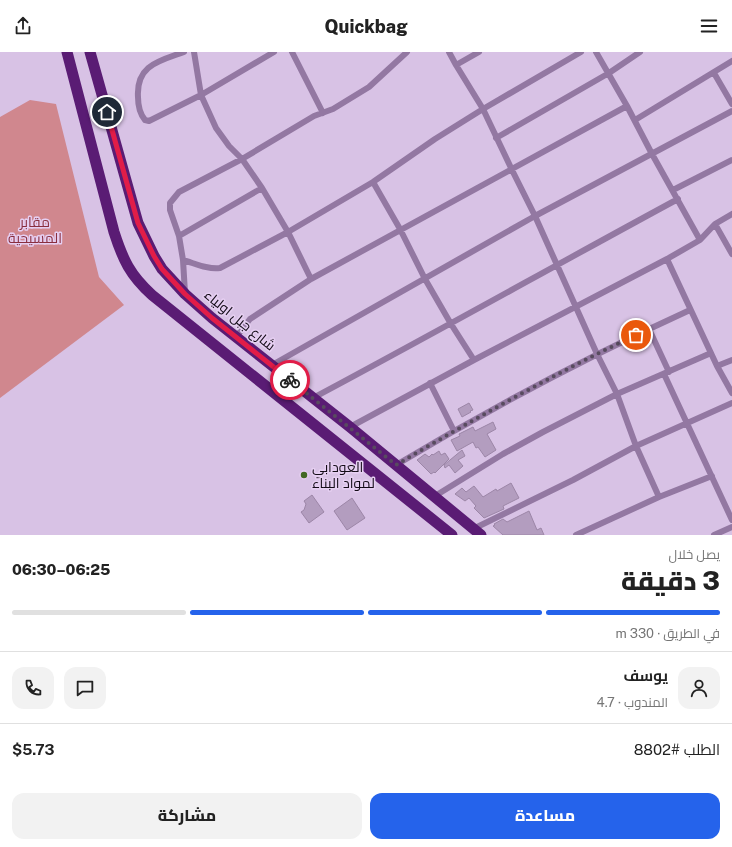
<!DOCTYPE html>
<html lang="ar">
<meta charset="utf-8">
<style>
:root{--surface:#fff;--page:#f2f2f2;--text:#222;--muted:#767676;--line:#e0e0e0;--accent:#2563eb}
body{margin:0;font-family:"Public Sans",Cairo,sans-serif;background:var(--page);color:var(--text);direction:rtl;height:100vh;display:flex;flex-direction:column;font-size:15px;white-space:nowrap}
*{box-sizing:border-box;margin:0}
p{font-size:13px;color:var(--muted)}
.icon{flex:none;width:22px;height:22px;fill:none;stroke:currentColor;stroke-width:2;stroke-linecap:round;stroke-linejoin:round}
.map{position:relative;height:483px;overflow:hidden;direction:ltr}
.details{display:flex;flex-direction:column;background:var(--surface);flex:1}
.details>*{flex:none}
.pin{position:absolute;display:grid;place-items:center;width:34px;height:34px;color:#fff;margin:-17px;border:2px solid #fff;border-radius:50%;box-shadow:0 1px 4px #0007}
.courier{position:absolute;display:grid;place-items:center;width:40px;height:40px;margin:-20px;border:3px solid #e11d48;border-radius:50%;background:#fff;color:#222;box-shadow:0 1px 5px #0007}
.summary em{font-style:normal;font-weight:800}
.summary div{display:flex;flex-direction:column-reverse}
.summary{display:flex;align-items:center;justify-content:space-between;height:68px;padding:0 12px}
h1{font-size:26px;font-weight:800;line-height:30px}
.bar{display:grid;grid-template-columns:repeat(4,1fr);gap:6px 4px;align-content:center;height:48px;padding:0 12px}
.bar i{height:5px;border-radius:3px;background:var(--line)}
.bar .current{background:var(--accent)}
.bar p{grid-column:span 4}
.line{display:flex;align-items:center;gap:10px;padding:0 12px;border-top:1px solid var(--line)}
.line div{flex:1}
.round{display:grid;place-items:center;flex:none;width:42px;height:42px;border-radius:12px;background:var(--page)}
.action{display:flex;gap:8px;margin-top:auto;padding:8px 12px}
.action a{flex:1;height:46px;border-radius:12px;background:var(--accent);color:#fff;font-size:16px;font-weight:800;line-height:46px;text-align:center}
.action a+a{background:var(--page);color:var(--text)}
header{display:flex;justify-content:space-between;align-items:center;height:52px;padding:0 12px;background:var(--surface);font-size:18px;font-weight:800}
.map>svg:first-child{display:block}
.green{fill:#d0878e}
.building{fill:#b39dbf;stroke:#9c86a7}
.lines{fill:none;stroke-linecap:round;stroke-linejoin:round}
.minor{stroke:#9378a2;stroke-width:6}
.trunk{stroke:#5a1c74;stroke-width:11}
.done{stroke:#584b5f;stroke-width:4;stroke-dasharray:0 7.2}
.route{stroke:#e11d48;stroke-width:5}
.poi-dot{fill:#426823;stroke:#e6cff2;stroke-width:1.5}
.labels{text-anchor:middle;stroke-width:3;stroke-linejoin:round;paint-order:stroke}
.park-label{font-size:14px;fill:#892e3e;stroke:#e6cff2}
.street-label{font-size:14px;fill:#130b17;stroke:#e6cff2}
.poi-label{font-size:14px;fill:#130b17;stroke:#e6cff2;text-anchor:start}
</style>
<header><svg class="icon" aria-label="menu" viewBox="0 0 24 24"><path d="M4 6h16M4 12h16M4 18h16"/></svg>Quickbag<svg class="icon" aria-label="share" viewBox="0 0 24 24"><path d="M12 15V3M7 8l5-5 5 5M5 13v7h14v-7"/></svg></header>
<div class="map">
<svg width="732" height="483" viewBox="0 0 732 483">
<rect width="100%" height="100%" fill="#d8c2e5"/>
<path class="green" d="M30,48L56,52L99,225L124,253L0,346V65Z"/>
<path class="building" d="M469,351L473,358L470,359L471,360L462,365L458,357Z
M493,370L496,377L487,382L496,398L485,405L478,395L476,396L473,390L457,399L451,388L460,384L459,382L473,375L475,379Z
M462,398L465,404L458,408L463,414L455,421L449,413L445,416L444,413Z
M439,399L441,403L445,401L449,407L435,421L434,420L431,422L417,408L425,402L429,405L432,402L433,403Z
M511,431L519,446L503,454L504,457L484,466L474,456L476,454L469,446L465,449L455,442L462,436L466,440L474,434L483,445L496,437L497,439Z
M312,443L324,460L309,471L301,460L304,458L306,452L304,449Z
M352,446L365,466L347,478L334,459Z
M529,459L537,478L541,476L544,483H503L493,474L495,473L494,472L503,467L507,470Z"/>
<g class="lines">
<path class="minor" d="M184,0C159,9 136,13 138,45C138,53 140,62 145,68L149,69L201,43L274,0
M194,0L201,43L216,76L229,94L242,107L262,136L288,180L311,227
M292,0L323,61
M449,0L456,13L483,57L512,118L535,164L597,302L617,342L636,394L659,445
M596,0L627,54L652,102L700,188
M456,13L479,0
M714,21L732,52
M635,68L732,9
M496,86L609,21L640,0
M373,130L400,177L425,227L451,272L474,308
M673,138L732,108
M715,172L732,202
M179,184L170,158V151L179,140L242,107L314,64L333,57L369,35L407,0
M667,207L717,314L732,341
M183,208C194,211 208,218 220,216L288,180L373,130L435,87L483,57L581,0
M185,241L183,208L179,184L262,136
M649,277L669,320
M236,285L250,267L311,227L627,54
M272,313L535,164L732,59
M717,314L732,308
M664,322L732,468
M430,331L454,379
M313,346C435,281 556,213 678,147
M350,375L474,308L667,207L700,188L715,172L732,162
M396,413C491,356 589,304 690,258
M435,444L503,402L543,380L617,342L711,301
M473,477L573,428L636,394L732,351
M576,483L659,445L712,424
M714,483L732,475"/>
<path class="trunk" d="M67,0L114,180C123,208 130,223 152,243L452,483
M90,0L138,171L154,204L162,217L185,242L212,266L350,375L481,483"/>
</g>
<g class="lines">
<path class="done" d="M290,328L396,413C474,367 554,322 636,283"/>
<path class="route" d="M107,60L138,171L154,204L162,217L185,242L212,266L290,328"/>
</g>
<circle class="poi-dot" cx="304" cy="423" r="4"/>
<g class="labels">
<g class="park-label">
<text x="35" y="175">مقابر<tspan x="35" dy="16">المسيحية</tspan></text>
</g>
<g class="street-label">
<text transform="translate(240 268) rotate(39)" y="5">شارع جبل اولياء</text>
</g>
<g class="poi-label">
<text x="312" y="420">العودابي<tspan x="312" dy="16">لمواد البناء</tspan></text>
</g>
</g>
</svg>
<div class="pin" style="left:636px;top:283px;background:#ea580c"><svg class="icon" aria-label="bag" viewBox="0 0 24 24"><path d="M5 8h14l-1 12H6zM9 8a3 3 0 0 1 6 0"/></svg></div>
<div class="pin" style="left:107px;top:60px;background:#1f2937"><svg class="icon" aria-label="home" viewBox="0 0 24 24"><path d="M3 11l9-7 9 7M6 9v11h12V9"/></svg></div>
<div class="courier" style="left:290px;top:328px"><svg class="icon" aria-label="bike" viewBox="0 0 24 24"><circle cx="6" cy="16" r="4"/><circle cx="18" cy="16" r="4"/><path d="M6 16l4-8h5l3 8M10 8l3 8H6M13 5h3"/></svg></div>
</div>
<section class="details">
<div class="summary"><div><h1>3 دقيقة</h1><p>يصل خلال</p></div><em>06:25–06:30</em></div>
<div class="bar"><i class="current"></i><i class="current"></i><i class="current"></i><i></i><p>في الطريق · 330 m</p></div>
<div class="line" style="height:72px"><a class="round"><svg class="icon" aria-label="person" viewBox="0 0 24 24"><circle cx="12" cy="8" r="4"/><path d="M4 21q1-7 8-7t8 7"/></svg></a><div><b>يوسف</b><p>المندوب · 4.7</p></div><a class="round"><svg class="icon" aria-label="chat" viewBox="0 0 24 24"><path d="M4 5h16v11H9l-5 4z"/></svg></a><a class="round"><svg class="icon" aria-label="phone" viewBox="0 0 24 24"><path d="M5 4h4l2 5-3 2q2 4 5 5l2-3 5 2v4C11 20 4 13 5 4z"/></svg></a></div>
<div class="line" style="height:52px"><div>الطلب #8802</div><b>$5.73</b></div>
<div class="action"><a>مساعدة</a><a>مشاركة</a></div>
</section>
